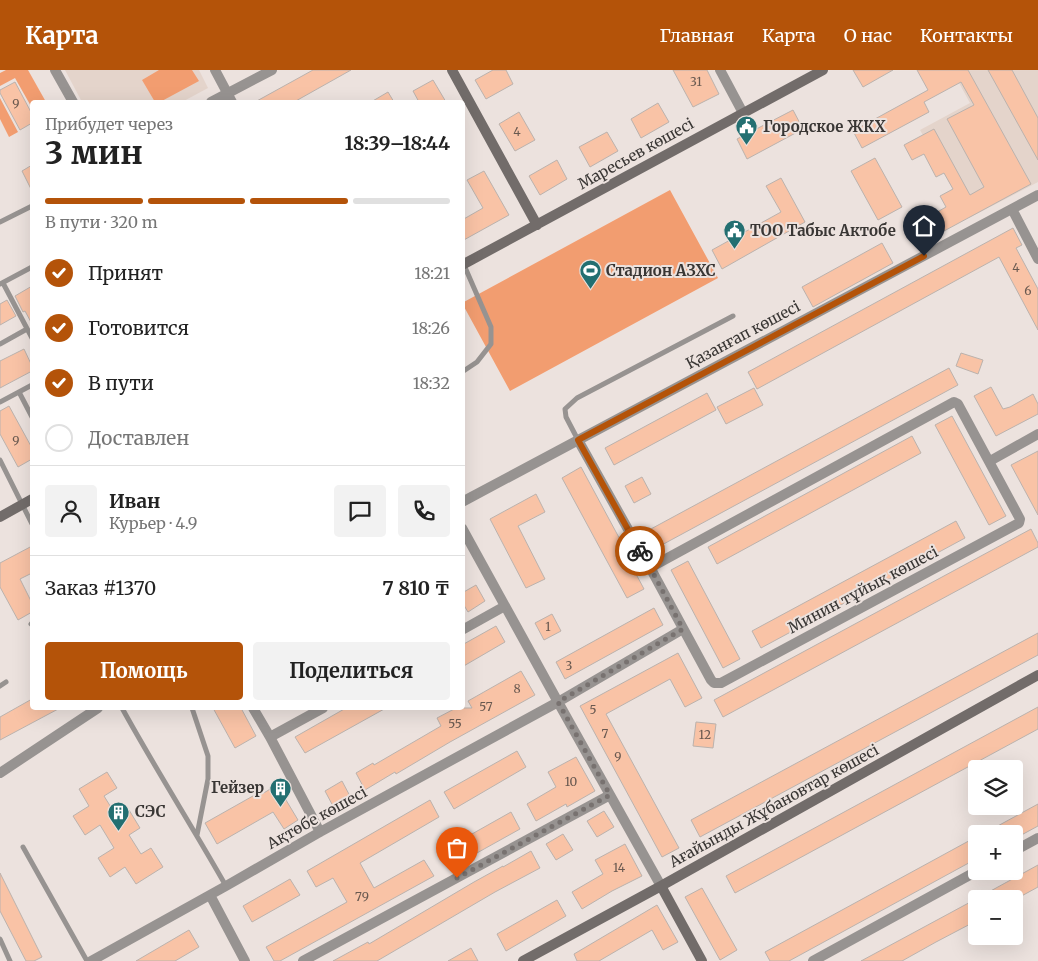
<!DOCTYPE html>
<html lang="ru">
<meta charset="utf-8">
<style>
:root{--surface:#fff;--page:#f2f2f2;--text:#222;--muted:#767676;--line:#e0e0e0;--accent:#b45309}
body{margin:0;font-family:Merriweather,serif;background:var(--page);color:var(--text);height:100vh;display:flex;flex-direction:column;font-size:19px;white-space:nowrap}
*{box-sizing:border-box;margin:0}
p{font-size:16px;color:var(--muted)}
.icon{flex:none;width:28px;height:28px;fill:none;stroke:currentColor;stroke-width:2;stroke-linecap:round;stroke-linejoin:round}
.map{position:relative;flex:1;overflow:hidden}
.sheet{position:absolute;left:30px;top:30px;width:435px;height:610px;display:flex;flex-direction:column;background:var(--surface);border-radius:5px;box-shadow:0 5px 20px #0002}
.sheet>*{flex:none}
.buttons{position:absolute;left:968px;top:690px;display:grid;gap:10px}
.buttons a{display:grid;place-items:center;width:55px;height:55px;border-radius:5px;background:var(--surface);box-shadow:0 5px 20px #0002;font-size:25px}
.pin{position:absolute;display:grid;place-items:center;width:42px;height:42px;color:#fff;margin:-51px -21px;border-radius:50% 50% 50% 0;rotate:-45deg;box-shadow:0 0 5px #0007}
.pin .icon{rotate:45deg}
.courier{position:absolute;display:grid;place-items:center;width:50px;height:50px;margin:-25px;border:4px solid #b45309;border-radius:50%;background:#fff;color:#222;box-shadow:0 1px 6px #0007}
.summary em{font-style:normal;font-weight:700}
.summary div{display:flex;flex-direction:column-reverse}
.summary{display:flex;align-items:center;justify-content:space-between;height:85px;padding:0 15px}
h1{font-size:32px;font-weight:700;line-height:38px}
.bar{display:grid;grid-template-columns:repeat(4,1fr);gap:8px 5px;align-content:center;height:60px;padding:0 15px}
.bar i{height:6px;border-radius:4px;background:var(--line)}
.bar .active{background:var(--accent)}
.bar p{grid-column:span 4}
.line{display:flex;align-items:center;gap:12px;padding:0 15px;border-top:1px solid var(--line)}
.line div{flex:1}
.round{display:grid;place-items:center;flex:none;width:52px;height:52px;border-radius:5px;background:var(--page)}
ol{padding:0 15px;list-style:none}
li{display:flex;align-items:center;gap:15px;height:55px}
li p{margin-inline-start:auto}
li .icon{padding:5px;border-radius:50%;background:var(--accent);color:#fff;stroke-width:4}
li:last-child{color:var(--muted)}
li i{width:28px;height:28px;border:2px solid var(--line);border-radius:50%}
.button{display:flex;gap:10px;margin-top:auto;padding:10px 15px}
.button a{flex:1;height:58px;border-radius:5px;background:var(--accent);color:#fff;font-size:20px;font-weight:700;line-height:58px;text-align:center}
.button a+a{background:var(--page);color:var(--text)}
header{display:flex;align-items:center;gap:30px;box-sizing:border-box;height:70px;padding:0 25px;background:var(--accent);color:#fff}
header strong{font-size:24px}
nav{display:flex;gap:28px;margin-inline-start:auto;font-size:18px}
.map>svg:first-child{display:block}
.built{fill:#e4d4cb}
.green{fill:#f29d70}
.building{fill:#f9c3a6;stroke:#bbb2ad}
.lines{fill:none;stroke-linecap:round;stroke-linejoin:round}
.lane{stroke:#979391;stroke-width:5}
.street{stroke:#979391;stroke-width:10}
.secondary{stroke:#726c6a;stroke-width:10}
.done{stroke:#787270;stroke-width:5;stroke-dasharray:0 9}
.route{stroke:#b45309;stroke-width:6}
.labels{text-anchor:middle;stroke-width:4;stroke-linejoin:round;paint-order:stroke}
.number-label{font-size:12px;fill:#695950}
.poi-label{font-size:15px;font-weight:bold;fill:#393634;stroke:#ece2de;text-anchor:start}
.street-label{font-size:15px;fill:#393634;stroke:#ece2de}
</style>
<header>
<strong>Карта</strong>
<nav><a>Главная</a><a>Карта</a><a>О нас</a><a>Контакты</a></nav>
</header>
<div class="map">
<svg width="1038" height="891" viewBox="0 0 1038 891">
<rect width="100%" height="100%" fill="#ece2de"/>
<path class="built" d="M65,0H199L208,18L182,32H82Z
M952,0H1038V112L969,148L920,60L970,33Z"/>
<path class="green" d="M6,0H28L46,32H32V38L15,8L0,16V3Z
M159,0H192L199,11L160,32H155L142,10Z
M0,28L18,62L9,67L0,49Z
M670,120L718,208L510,321L462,233Z"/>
<path class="building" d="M313,0H351L294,32H255Z
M493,0H506L513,14L486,29L475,10Z
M673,0H707L719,24L693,37Z
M853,0H893L863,17Z
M917,0H968L1031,114L920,174L911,157L946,137L940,126L953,119L944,103L936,107L924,84L912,90L904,75L934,59L970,125L984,117L947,49L974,35L961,12L924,32L929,42L862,78L853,61L928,20Z
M988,0H1012L1038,48V90Z
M433,10L446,32H419L413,21Z
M15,12L32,44V53L20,60L0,23V20Z
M388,22L394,32H371Z
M658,33L669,52L641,68L631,49Z
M793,40L803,59L747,89L737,69Z
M519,42L535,70L515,81L499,54Z
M607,62L618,81L590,97L579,77Z
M875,88L902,137L878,150L851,101Z
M557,90L567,109L540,125L529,106Z
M32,95V121L22,101Z
M484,101L509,145L462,171V150L483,138L467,110Z
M781,108L805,152L722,199L712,180L781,142L766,116Z
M1013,158L1022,175L1016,178L1038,219V260L999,187L757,319L748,302Z
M882,173L893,193L813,237L802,217Z
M32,216V254L25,241L23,242L15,226Z
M7,230L16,246L0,255V234Z
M24,279L32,296V301L0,318V291Z
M961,283L983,290L978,304L956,296Z
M949,298L958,315L658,477L649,460Z
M991,317L1003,339L1010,337L1033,324L1038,334V344L996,366L974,326Z
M754,318L763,335L726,354L717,337Z
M707,323L716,340L614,395L605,378Z
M9,336L32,378V389L18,397L0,364V341Z
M952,346L1006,446L989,455L935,355Z
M912,366L921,383L717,494L708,477Z
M1038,381V445L1011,395Z
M581,397L630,488L628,489L644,519L627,528L562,408Z
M642,407L651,424L634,433L625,416Z
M536,424L545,442L518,456L545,509L526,518L490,449Z
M956,451L965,468L761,578L752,561Z
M1031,459L1038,473V477L723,647L714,630Z
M32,476V503L20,509L32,533V542L18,550L0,517V493Z
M688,491L740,589L723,598L671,500Z
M476,515L485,531L468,542L462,532V523Z
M654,538L663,555L565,609L556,592Z
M552,544L561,561L544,570L535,553Z
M496,556L505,572L462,597V575Z
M1038,563V585L700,767L691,750Z
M678,583L702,628L685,637L670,609L606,644L679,778L662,787L580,636Z
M521,601L535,625L450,672L396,704L395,702L365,720L356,703L373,693L374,695L441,656L437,648L456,638H472L468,631Z
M32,629V638H60L0,670V647Z
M1038,637V659L735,823L726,806Z
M213,638H241L256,666L235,678Z
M346,638H386L305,683L295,667Z
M696,652L716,654L713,678L693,676Z
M517,681L526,697L454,739L444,722Z
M576,687L595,721L567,737L566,734L536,751L527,734L556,717L548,702Z
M107,702L117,718L104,726L117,747L129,740L140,758L129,765L141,784L151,778L163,797L136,814L125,797L110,807L98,788L114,778L100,755L85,765L73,746L89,736L79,719Z
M342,711L351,728L334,738L325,721Z
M277,715L298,750L284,759L273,742L217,774L205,753L260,722L262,724Z
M430,730L439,747L360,793L374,818L424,790L434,806L280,891H274L266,877L347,832L333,808L316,817L307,801Z
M1038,734V756L1014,769V764H983Z
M604,741L614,757L597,767L587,751Z
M511,742L520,759L450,798L440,782Z
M563,764L573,780L556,790L546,774Z
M976,767V789L789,891H770L765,882Z
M625,774L642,806L612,821L582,839L572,822L603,804L595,790Z
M531,781L540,798L495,822L377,891H333L368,872L369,874L474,812L503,796V797Z
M1038,795V817L1016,829H976Z
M0,803L42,887L34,891H26L0,841Z
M290,809L300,825L252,852L243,836Z
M702,818L737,880L720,890L685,827Z
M976,829V851L936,872L902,891H861Z
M557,830L566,846L506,881L497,864Z
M657,835L678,872L663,880L652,860L599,891H577L574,884Z
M189,860L199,877L175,891H136Z
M471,878L478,891H448Z"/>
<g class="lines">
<path class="lane" d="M0,152L32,136
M3,213L32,268
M0,214L32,197
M0,274L27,259
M462,302L477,292L491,274V257L464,195
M19,322L32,347
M0,332L32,315
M578,370L566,347L565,339L577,328L733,246
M0,390L32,454
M31,554L32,553
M0,616L6,612
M122,638C155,698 192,756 226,816
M192,638L208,686V709L197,765
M23,777L87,891
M0,869L10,891"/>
<path class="street" d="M55,0L73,32
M215,0L232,32
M720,0L743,43
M211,32L272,0
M1012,139L1038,189
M954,332L958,334L1020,449L1019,453L721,613H714L711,610L652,501L653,496Z
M578,370L643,486L652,499
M990,391L1038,364
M462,432L1038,125
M462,458L558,632L661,816
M462,560L505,536
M253,638L270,667L320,762
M270,667L323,638
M0,703L98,638
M1014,781L1038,768
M210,825L245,891
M91,891L226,816L320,762L558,632L683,559
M303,891L610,725
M813,891L977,801"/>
<path class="secondary" d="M452,0L537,155
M462,195L823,0
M0,447L32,429
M661,816L702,891
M523,891L661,816L1038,605"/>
</g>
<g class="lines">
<path class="done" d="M457,808L610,725L558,632L683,559L652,501V499L640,481"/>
<path class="route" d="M640,481L578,370L924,186"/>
</g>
<defs>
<symbol id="civic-pin" viewBox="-11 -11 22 30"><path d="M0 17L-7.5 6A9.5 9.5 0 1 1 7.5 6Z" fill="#236f71" stroke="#ece2de"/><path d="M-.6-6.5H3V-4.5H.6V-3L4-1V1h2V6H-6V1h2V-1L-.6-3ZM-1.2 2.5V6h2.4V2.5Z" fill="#fff"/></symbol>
<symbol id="stadium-pin" viewBox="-11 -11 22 30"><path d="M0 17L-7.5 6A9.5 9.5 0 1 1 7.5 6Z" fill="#236f71" stroke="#ece2de"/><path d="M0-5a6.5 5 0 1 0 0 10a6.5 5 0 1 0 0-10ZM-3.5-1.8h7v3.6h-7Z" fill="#fff"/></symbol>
<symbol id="building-pin" viewBox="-11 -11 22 30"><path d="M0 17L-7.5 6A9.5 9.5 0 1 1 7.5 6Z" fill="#236f71" stroke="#ece2de"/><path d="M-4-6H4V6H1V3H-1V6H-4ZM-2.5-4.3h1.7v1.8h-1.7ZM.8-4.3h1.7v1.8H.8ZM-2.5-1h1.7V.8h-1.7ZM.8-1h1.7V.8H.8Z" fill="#fff"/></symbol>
</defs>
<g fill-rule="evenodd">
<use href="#civic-pin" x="734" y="44" width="25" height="34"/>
<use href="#civic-pin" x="722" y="148" width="25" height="34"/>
<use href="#stadium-pin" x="578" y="188" width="25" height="34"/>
<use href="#building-pin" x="268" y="706" width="25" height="34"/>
<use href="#building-pin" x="106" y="730" width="25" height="34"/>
</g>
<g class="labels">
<g class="number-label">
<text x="696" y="16">31</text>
<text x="16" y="38">9</text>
<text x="517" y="66">4</text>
<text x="1016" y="202">4</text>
<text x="1028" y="225">6</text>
<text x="16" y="375">9</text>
<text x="548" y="561">1</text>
<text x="569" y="600">3</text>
<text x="517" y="623">8</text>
<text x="486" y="641">57</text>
<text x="593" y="644">5</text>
<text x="455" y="658">55</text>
<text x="605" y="668">7</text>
<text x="705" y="669">12</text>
<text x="618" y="691">9</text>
<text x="571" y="716">10</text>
<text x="619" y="802">14</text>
<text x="362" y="831">79</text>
</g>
<g class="poi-label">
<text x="763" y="62">Городское ЖКХ</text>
<text x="750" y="166">ТОО Табыс Актобе</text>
<text x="606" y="206">Стадион АЗХС</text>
<text x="264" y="723" text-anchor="end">Гейзер</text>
<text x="135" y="747">СЭС</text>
</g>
<g class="street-label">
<text transform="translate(636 84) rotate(-29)" y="5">Маресьев көшесі</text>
<text transform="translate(743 265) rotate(-28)" y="5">Қазанғап көшесі</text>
<text transform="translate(863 520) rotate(-28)" y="5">Минин тұйық көшесі</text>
<text transform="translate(774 736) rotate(-29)" y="5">Ағайынды Жұбановтар көшесі</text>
<text transform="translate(317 748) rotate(-29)" y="5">Ақтөбе көшесі</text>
</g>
</g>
</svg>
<div class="buttons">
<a><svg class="icon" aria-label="layers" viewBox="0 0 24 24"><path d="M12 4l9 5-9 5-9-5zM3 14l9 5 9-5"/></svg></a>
<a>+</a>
<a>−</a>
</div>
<div class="pin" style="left:457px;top:808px;background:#ea580c"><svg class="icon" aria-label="bag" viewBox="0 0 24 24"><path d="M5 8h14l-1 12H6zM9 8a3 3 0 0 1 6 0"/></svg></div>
<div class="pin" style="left:924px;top:186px;background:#1f2937"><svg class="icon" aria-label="home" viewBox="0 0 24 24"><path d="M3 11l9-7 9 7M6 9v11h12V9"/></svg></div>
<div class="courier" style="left:640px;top:481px"><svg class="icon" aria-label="bike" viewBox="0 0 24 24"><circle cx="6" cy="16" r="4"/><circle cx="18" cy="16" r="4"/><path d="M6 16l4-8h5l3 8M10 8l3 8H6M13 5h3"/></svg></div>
<section class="sheet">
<div class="summary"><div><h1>3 мин</h1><p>Прибудет через</p></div><em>18:39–18:44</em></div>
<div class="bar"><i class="active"></i><i class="active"></i><i class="active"></i><i></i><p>В пути · 320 m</p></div>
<ol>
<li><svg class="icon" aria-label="check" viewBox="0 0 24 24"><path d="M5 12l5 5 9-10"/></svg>Принят<p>18:21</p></li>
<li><svg class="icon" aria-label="check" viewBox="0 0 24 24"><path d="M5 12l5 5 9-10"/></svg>Готовится<p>18:26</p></li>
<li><svg class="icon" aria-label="check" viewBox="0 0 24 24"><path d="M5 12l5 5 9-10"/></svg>В пути<p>18:32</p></li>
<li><i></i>Доставлен</li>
</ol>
<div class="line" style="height:90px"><a class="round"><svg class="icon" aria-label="person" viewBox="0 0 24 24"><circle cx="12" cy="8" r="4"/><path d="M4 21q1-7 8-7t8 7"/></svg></a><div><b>Иван</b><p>Курьер · 4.9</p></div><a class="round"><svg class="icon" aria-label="chat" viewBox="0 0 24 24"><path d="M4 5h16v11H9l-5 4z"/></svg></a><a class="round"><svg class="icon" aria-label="phone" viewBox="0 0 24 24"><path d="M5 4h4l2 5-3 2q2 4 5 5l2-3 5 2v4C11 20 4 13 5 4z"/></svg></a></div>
<div class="line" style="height:65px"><div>Заказ #1370</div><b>7 810 ₸</b></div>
<div class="button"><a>Помощь</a><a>Поделиться</a></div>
</section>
</div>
